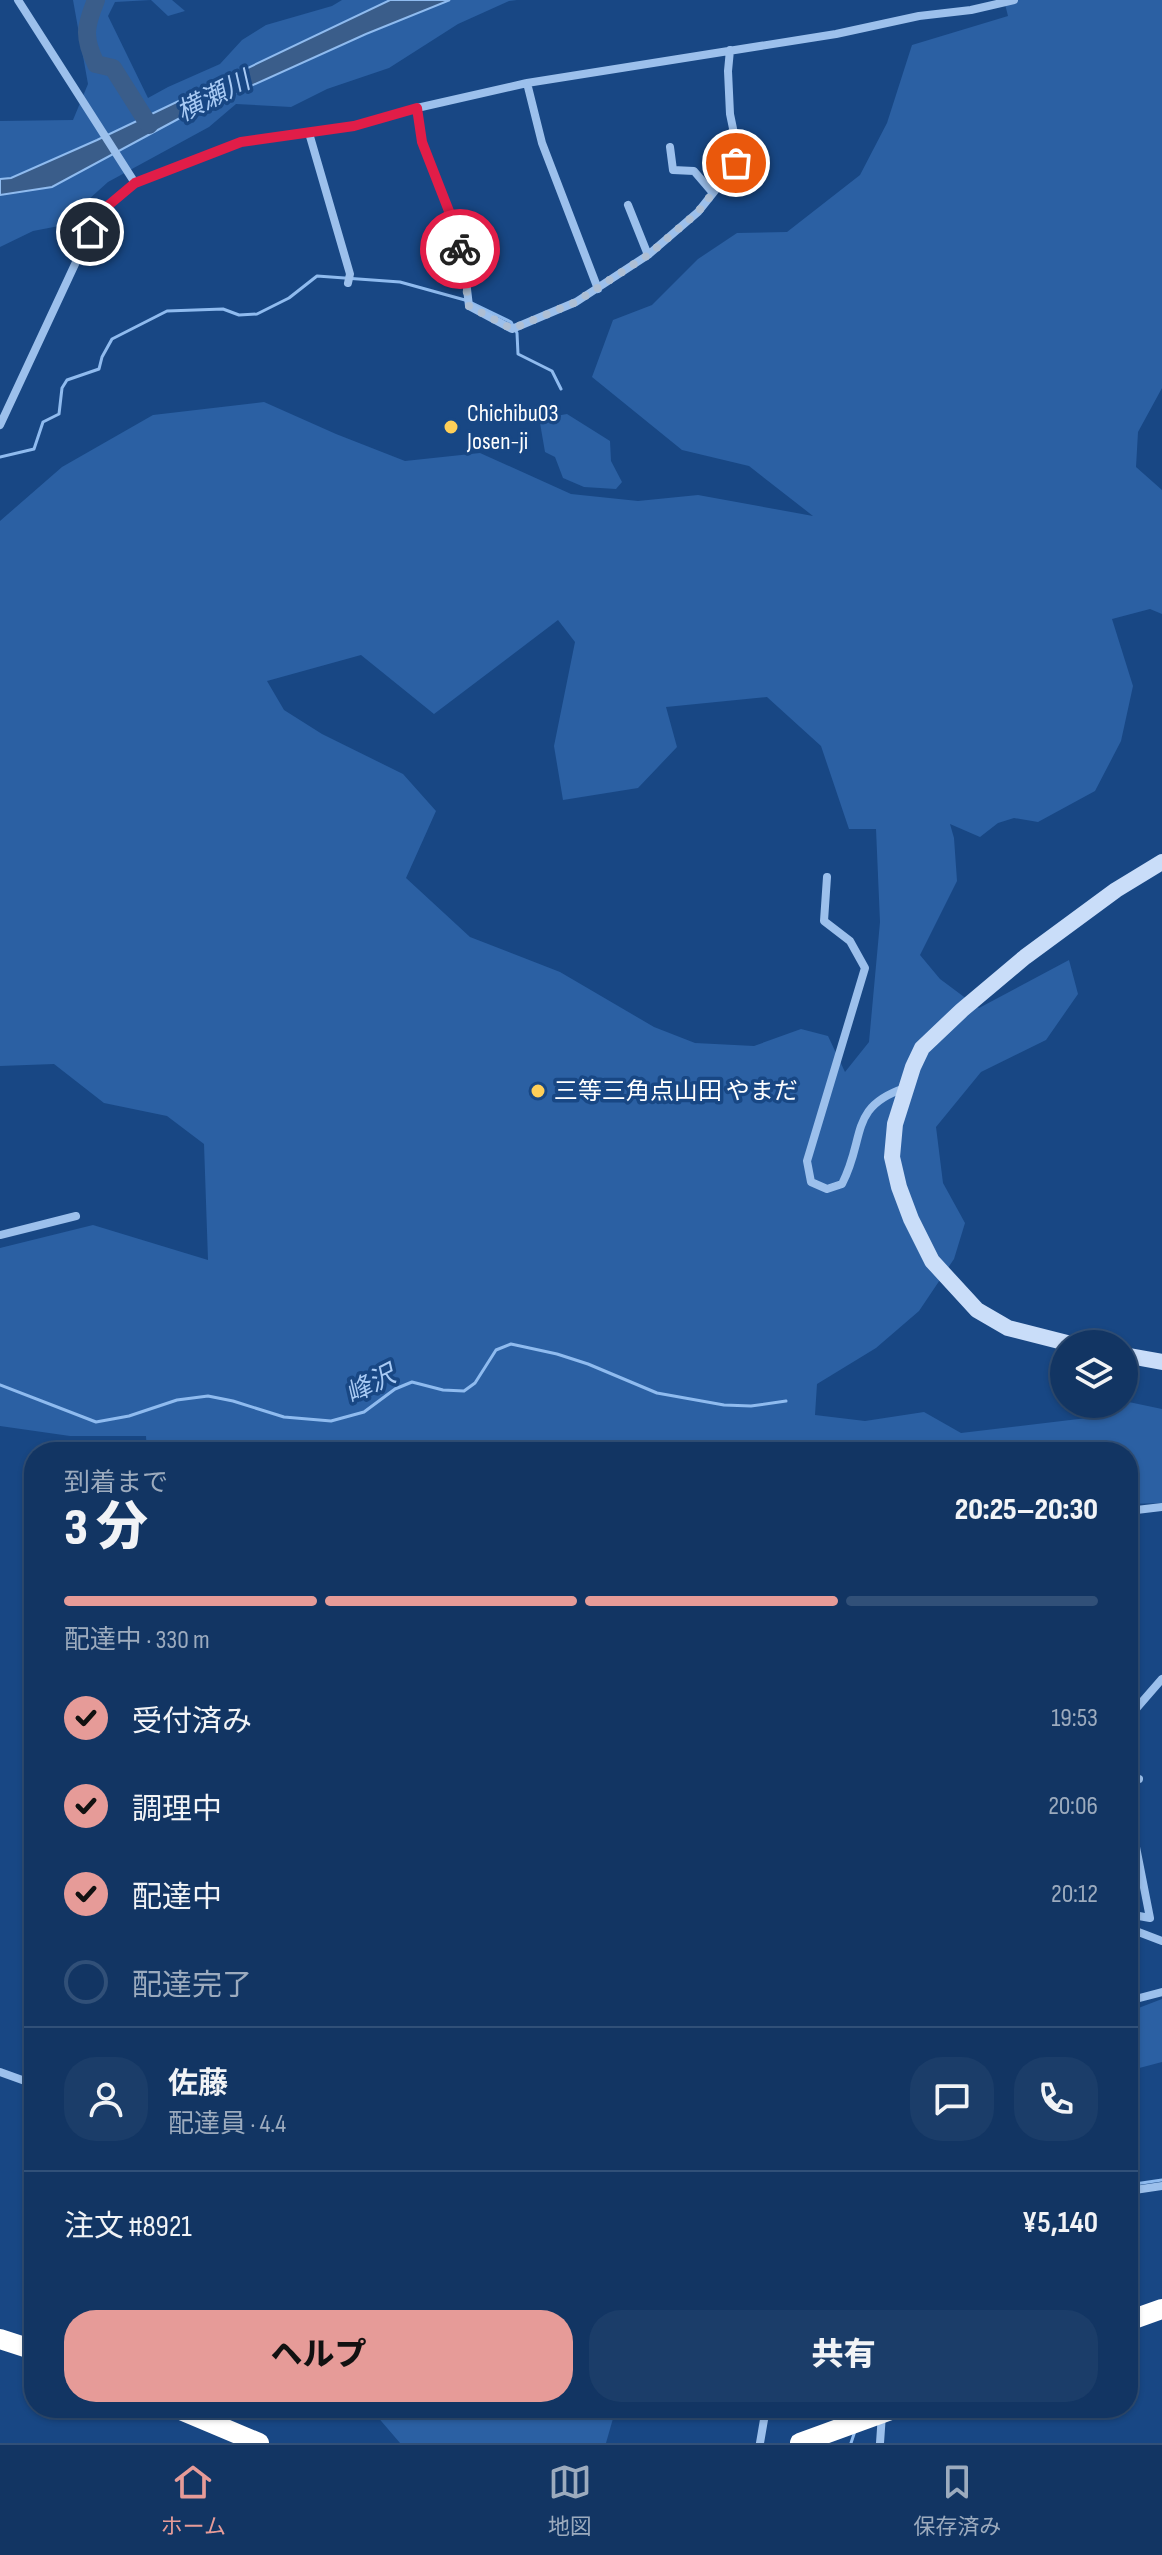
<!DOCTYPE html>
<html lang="ja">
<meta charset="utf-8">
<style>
:root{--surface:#123563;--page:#1b3d69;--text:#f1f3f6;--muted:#9cabbe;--line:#315078;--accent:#e69b98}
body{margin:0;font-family:"Sofia Sans Condensed","Noto Sans JP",sans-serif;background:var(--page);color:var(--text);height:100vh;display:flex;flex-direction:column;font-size:30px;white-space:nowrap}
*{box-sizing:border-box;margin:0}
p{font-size:26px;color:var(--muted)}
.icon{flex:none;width:44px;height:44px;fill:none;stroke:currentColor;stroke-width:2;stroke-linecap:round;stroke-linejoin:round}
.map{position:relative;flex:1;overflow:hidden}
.side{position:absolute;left:24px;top:1442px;width:1114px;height:976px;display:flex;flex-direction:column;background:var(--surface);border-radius:32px;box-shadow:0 2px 6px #0004,0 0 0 2px var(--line)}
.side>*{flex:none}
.controls{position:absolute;left:1050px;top:1330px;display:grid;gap:16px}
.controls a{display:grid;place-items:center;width:88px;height:88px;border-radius:50%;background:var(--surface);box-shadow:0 2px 6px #0004,0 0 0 2px var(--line);font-size:40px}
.pin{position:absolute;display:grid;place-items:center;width:68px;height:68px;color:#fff;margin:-34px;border:4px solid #fff;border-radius:50%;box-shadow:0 2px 8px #0007}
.courier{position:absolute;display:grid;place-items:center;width:80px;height:80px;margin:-40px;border:6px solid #e11d48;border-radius:50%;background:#fff;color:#222;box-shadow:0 2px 10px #0007}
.summary em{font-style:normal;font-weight:800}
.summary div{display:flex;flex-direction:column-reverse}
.summary{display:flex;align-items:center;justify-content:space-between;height:136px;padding:0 40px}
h1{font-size:52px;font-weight:800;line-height:60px}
.bar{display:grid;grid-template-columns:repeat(4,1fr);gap:12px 8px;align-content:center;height:96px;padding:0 40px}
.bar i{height:10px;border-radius:6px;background:var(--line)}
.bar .active{background:var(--accent)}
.bar p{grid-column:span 4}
.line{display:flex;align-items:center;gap:20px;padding:0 40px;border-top:2px solid var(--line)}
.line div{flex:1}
.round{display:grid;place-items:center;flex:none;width:84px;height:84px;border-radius:32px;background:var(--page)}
ol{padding:0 40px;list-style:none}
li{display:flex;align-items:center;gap:24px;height:88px}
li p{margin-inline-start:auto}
li .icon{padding:8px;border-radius:50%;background:var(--accent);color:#111;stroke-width:4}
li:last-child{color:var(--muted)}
li i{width:44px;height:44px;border:4px solid var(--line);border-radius:50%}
.action{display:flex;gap:16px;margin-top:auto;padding:16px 40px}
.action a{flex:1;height:92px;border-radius:32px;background:var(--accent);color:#111;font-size:32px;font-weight:800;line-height:92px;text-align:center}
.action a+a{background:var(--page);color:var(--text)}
.dock{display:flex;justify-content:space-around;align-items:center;height:112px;border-top:2px solid var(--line);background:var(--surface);font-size:22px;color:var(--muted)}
.dock a{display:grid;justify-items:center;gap:4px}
.dock .active{color:var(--accent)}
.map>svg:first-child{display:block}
.green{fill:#2b60a3;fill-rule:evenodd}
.water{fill:#3a5d8a;stroke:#8fbbef;stroke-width:2}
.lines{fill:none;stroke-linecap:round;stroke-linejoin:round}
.stream{stroke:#8fbbef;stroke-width:3}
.river{stroke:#3a5d8a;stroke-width:18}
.street{stroke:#9cc0ec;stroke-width:8}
.secondary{stroke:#c9ddf9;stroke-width:16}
.highway{stroke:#fff;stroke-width:20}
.done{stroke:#aebfd4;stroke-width:8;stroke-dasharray:0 14.4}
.route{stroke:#e11d48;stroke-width:10}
.poi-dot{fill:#ffcf58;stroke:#184784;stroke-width:3}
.labels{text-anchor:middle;stroke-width:7;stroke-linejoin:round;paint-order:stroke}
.poi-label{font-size:24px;fill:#fff;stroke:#184784;text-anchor:start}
.water-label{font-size:26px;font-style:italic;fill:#a8caf4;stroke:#184784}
</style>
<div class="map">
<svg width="1162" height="2443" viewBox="0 0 1162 2443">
<rect width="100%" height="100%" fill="#184784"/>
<path class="green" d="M73,0H172L185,11L168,16L151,0L115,2L108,16L148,98L168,87L220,64L242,40L266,25L332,6L342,0H517L509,1L458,24L389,68L327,89L291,107L236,104L209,127L108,182L59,226L33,231L0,247V121L73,120L88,84Z
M1004,0H1162V388L1138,432L1136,467L1162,490V614L1150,609L1112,619L1133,686L1121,741L1095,791L1038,822L1014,818L998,823L980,837L950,824L954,838L957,881L920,955L940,979L979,1008L1069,960L1078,994L1046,1040L981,1072L936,1127L943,1183L965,1223L954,1259L919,1311L876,1348L817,1384L815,1415L865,1421L924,1412L961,1433L1087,1418L1095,1404H1124V1401L1162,1409V1503L1128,1504V1452H147L146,1436H70L0,1426V1248L93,1225L208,1260L204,1144L167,1116L104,1103L54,1064L0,1066V521L62,467L153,415L264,402L336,434L405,461L480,453L571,494L638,501L698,495L813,516L749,466L682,450L592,377L613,320L652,305L698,259L737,233L787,232L860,175L887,123L912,45L1008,16ZM558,620L575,642L554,746L563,800L638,788L677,747L666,707L767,697L821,746L849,829H876L880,922L869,1042L845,1072L828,1036L801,1029L754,1046L695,1043L654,1027L560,972L470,937L406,878L436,811L403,774L322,734L284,710L267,681L361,655L434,714Z
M567,414L610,441L611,461L622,482L616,489L584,487L563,478L555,457L545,452L540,423L550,417Z
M1162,1999V2062L1128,2071V2012Z
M370,2408H616L606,2443H400Z"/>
<path class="water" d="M390,0H450L366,34L180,118L52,187L0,195V179L11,178L97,140Z"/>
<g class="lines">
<path class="stream" d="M472,303L511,322L517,333L518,354L552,371L561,389
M0,457L34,449L43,422L59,414L62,388L67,380L99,369L102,357L112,339L167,311L223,309L239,315L257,314L289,298L317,276L400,282L465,300
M0,1385L96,1422L129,1416L177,1400L208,1396L233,1401L284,1417L331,1421L364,1412L395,1389L412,1382L443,1390L464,1391L475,1383L496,1350L511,1344L557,1354L588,1364L657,1393L724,1405L751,1406L786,1401
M1128,2185L1162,2180
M851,2443L855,2431"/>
<path class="river" d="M96,0C85,27 83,37 96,64L113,68L149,125"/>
<path class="street" d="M18,0L135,183
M527,83L542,143L598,289
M417,108L422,142L454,224L465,272L469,306L512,329L576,302L648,255L698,212L729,173L736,163V143L730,114L728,71L730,50
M309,133L350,274L348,283
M670,147L673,170L694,171L712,192
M628,205L648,255
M0,425L90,232L104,209L135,183L241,142L354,126L417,108L527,83L836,34L919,16L971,10L1014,0
M827,877L824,921L850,941L865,968L807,1161L811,1182L827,1189L842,1184C866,1138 848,1107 905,1088
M0,1235L76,1216
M1128,1511L1162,1507
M1128,1718L1162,1679
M1128,1777L1139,1779
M1128,1846L1136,1847L1150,1918L1128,1914
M1128,1928L1162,1941
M1128,2001L1162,1992
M0,2072L25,2081L34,2087
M1128,2191L1162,2186
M760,2443L766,2408
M880,2443L882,2414"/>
<path class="secondary" d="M1071,1344L1008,1328L977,1310L932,1261L911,1219L899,1187L892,1157L895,1124L913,1067L922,1048L962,1010L1025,957L1116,890L1162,862
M1124,1355L1162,1362"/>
<path class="highway" d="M1128,2321L1162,2309
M0,2339L34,2350
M176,2408L259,2443
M800,2443L896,2408"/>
</g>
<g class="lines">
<path class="done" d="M460,249L469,306L512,329L576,302L648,255L698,212L736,163"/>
<path class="route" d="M90,232L104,209L135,183L241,142L354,126L417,108L422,142L454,224L460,249"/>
</g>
<g class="poi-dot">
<circle cx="451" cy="427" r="8"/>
<circle cx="538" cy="1091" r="8"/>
</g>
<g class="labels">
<g class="poi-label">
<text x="467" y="421">Chichibu03<tspan x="467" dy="28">Josen-ji</tspan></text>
<text x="554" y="1099">三等三角点山田 やまだ</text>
</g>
<g class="water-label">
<text transform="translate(213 96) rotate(-27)" y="9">横瀬川</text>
<text transform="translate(370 1384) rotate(-27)" y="9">峰沢</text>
</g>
</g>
</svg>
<div class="controls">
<a><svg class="icon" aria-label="layers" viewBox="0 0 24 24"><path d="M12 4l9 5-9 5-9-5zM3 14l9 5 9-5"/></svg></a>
</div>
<div class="pin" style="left:736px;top:163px;background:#ea580c"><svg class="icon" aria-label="bag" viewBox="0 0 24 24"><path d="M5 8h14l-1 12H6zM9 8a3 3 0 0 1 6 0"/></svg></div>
<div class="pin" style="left:90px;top:232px;background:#1f2937"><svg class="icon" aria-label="home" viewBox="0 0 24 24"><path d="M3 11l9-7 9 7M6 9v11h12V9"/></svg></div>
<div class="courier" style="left:460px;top:249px"><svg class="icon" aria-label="bike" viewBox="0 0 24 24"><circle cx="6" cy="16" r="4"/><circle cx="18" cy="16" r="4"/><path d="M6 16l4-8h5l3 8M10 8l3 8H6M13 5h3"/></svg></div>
<section class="side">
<div class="summary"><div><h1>3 分</h1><p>到着まで</p></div><em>20:25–20:30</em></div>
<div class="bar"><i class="active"></i><i class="active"></i><i class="active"></i><i></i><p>配達中 · 330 m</p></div>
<ol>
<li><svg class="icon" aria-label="check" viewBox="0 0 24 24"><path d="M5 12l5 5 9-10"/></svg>受付済み<p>19:53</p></li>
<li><svg class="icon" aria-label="check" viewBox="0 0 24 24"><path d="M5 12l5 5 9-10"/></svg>調理中<p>20:06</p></li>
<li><svg class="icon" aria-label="check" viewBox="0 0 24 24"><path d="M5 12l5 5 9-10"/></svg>配達中<p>20:12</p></li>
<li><i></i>配達完了</li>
</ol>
<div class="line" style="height:144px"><a class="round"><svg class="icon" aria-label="person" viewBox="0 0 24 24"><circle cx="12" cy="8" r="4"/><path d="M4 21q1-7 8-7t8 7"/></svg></a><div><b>佐藤</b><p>配達員 · 4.4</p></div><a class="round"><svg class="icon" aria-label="chat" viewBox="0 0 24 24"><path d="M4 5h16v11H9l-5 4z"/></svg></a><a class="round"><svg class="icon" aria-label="phone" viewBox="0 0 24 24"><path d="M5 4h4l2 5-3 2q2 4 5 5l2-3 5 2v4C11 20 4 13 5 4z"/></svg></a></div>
<div class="line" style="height:104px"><div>注文 #8921</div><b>¥5,140</b></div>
<div class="action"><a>ヘルプ</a><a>共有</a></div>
</section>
</div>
<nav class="dock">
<a class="active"><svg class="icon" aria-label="home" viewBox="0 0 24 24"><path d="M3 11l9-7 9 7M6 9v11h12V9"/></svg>ホーム</a>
<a><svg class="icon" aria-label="map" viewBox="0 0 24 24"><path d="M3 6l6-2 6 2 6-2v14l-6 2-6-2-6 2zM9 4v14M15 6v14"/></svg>地図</a>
<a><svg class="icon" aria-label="saved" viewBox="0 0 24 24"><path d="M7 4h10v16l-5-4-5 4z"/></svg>保存済み</a>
</nav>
